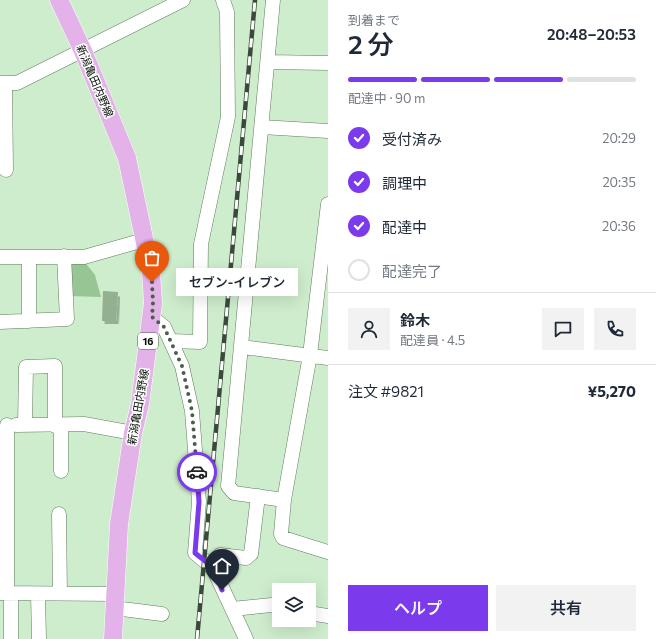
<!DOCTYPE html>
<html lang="ja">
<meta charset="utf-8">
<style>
:root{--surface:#fff;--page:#f2f2f3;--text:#1f2937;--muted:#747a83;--line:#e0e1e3;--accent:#7c3aed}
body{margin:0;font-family:Commissioner,"Noto Sans JP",sans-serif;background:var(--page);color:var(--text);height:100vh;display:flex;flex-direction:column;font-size:15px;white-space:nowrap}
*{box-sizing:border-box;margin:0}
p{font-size:13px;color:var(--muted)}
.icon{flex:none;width:22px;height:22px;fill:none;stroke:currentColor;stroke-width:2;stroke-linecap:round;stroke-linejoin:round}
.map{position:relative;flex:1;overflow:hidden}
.details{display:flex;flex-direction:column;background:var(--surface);width:328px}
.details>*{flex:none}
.controls{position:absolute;left:272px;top:583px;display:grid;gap:8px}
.controls a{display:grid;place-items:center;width:44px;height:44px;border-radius:0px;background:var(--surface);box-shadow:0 4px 16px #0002;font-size:20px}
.pin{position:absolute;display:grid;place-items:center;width:34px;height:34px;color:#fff;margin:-41px -17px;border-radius:50% 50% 50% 0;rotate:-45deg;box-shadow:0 0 4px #0007}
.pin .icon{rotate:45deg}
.courier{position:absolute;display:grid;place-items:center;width:40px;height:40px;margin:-20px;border:3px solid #7c3aed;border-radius:50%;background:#fff;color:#222;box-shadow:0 1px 5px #0007}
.bubble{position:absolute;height:28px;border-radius:0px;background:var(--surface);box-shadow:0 4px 16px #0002;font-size:13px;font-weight:600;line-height:28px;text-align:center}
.overview em{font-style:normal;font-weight:600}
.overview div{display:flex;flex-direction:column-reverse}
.overview{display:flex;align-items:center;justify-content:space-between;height:68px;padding:0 20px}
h1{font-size:26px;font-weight:600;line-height:30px}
.bar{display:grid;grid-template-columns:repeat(4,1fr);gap:6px 4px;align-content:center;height:48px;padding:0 20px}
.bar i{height:5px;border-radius:3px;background:var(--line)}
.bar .current{background:var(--accent)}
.bar p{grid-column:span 4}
.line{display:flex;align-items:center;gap:10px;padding:0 20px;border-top:1px solid var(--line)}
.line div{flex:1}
.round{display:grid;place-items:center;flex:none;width:42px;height:42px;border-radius:0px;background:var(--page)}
ol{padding:0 20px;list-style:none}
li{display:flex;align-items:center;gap:12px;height:44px}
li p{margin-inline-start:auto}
li .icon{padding:4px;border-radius:50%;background:var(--accent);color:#fff;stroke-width:4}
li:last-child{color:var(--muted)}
li i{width:22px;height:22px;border:2px solid var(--line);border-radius:50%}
.cta{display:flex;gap:8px;margin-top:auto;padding:8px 20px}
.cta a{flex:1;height:46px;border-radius:0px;background:var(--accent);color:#fff;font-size:16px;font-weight:600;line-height:46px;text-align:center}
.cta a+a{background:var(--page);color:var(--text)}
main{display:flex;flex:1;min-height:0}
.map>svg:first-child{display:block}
.green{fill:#97c694}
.building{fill:#93b191;filter:url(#shadow)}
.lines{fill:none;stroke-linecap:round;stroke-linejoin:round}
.minor-casing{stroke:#607c5e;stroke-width:15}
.major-casing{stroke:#fff;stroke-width:19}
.minor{stroke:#fff;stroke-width:14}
.major{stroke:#e2b2e8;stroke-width:18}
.rail-casing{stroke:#3a4a3a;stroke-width:4.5}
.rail{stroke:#fff;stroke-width:3;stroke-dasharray:9;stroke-linecap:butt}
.done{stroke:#4b5d4b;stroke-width:4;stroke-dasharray:0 7.2}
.route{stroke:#7c3aed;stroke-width:5}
.labels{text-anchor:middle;stroke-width:3;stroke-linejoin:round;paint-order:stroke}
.shield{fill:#fff;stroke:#505750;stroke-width:1}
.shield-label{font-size:10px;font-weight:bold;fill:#050f05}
.street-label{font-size:11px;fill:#050f05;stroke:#fff}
</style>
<main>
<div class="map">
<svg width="328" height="639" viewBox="0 0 328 639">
<defs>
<filter id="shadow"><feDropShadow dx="2.5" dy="4.5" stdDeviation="0" flood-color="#0004"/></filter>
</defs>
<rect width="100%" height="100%" fill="#ceedcc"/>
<path class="green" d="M84,261L95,275L101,297L69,296L71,262Z"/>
<path class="building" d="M103,291L118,292L116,321H102Z"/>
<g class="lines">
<defs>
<path id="minor" d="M273,0L228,486L234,493L284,500L281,534L283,538L328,552
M268,62L328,63
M0,83H17L183,0
M5,83L6,170
M262,127L328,131
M0,257H84L144,240
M29,257V321
M152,317L164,327L182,366L192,411L199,502L195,553L213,568L246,639
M0,322L67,319L64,256
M171,341L200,342L201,244L228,117L227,12L223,0
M242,347L328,358
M16,425L84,424L133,433
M25,425L26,367L55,366V426
M61,471V426
M284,500L310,355L328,204
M59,514L60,594
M213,568L220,555L246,558L251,554L258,496
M0,593L114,594
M7,593V425
M38,594L39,639
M114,608L162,614
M232,609L272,605L279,607
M309,613L328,616
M11,639V593"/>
<path id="major" d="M59,0L83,51L127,158L151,271L153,303L140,404L133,433L119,524L113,639"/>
</defs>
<use href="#minor" class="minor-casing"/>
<use href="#major" class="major-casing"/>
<use href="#minor" class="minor"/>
<use href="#major" class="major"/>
<defs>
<path id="rail" d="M197,639L255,0"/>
</defs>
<use href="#rail" class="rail-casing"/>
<use href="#rail" class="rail"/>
</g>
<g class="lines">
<path class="done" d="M152,282L153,303L152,317L164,327L182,366L192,411L197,472"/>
<path class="route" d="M197,472L199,502L195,553L214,568L222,590"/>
</g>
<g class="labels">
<rect class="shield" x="138" y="333" width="20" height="16" rx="3"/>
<g class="shield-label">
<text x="148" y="345">16</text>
</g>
<g class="street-label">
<text transform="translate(95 81) rotate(67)" y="4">新潟亀田内野線</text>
<text transform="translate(138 407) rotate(-80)" y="4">新潟亀田内野線</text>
</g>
</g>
</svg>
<div class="controls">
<a><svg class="icon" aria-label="layers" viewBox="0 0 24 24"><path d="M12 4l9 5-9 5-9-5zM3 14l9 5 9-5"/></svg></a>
</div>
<div class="pin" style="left:152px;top:282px;background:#ea580c"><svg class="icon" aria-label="bag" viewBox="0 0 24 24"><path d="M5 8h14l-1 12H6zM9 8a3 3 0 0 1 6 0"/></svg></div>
<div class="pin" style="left:222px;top:590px;background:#1f2937"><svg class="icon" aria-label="home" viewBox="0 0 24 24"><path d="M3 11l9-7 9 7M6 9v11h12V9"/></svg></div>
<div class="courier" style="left:197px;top:472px"><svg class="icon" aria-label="car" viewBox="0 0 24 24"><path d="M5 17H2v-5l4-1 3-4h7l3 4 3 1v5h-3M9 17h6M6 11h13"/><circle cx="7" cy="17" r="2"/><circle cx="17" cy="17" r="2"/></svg></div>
<div class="bubble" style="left:176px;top:268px;width:122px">セブン-イレブン</div>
</div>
<section class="details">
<div class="overview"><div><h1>2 分</h1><p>到着まで</p></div><em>20:48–20:53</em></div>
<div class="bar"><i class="current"></i><i class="current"></i><i class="current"></i><i></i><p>配達中 · 90 m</p></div>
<ol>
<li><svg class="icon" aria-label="check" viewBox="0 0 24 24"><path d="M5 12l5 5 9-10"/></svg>受付済み<p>20:29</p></li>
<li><svg class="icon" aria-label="check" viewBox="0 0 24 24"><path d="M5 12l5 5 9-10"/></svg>調理中<p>20:35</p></li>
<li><svg class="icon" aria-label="check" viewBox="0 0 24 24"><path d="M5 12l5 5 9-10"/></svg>配達中<p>20:36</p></li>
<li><i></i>配達完了</li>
</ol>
<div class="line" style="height:72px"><a class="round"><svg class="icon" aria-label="person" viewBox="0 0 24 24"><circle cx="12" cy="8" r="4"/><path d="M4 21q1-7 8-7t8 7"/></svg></a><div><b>鈴木</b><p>配達員 · 4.5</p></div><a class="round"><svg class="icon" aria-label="chat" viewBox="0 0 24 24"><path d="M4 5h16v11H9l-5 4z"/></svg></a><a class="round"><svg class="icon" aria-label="phone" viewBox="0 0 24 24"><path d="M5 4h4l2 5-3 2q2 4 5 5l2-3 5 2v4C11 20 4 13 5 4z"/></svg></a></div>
<div class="line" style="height:52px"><div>注文 #9821</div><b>¥5,270</b></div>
<div class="cta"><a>ヘルプ</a><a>共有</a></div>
</section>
</main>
